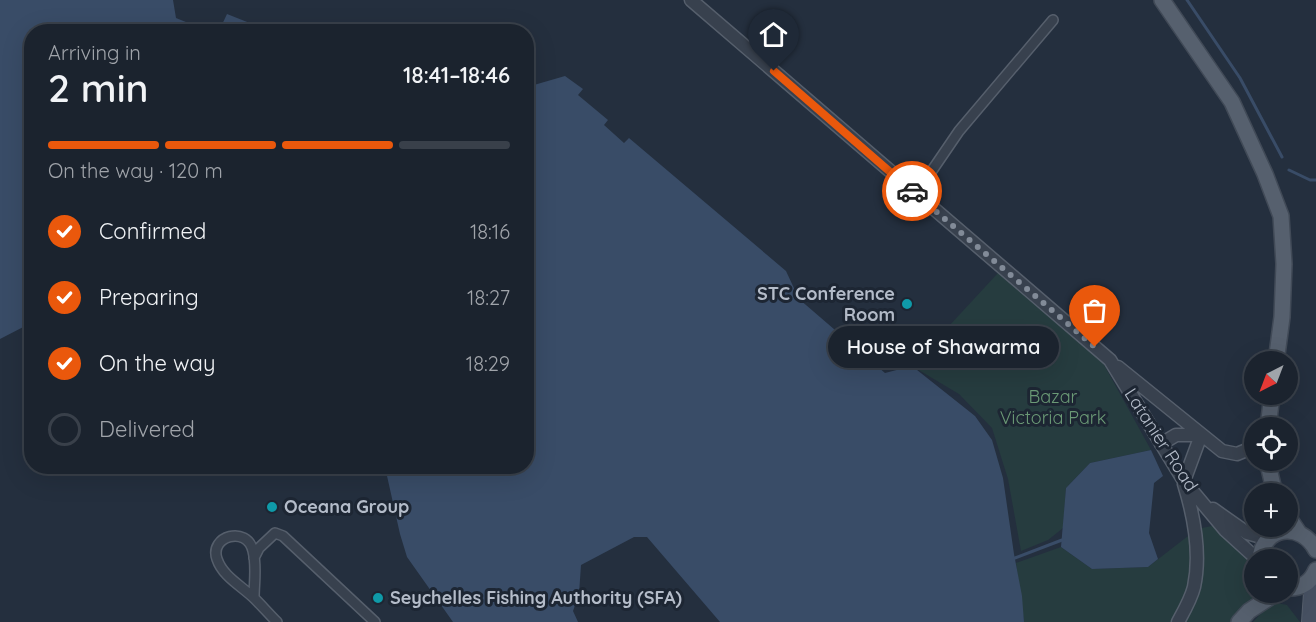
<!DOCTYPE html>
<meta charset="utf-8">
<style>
:root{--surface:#1b232e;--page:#242b36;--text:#f1f3f6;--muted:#a0a4aa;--line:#39404a;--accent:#ea580c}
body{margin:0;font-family:Quicksand,sans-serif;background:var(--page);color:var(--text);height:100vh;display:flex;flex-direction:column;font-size:22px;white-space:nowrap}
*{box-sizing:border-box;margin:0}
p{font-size:20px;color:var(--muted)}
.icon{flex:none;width:33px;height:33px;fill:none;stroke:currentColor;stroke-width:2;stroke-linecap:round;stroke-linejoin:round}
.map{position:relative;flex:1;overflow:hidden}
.side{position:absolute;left:24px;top:24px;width:510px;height:450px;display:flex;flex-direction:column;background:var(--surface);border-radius:24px;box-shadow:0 6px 24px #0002,0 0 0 2px var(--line)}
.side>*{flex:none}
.needle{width:39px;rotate:222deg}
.tools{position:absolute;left:1244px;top:351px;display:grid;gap:12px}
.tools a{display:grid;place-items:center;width:54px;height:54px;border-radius:50%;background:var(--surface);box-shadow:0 6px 24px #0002,0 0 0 2px var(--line);font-size:30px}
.pin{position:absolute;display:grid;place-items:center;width:51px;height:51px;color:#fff;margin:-62px -26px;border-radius:50% 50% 50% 0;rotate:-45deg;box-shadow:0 0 6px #0007}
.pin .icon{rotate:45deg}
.courier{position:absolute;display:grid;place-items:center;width:60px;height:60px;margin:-30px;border:4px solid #ea580c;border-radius:50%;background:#fff;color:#222;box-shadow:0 2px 8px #0007}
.bubble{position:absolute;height:42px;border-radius:21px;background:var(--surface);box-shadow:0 6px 24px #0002,0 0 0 2px var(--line);font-size:20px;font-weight:600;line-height:42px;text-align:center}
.overview em{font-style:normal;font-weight:600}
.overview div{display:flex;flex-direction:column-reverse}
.overview{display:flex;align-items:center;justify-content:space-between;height:102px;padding:0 24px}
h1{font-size:39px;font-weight:600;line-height:45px}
.bar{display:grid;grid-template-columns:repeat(4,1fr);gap:9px 6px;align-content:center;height:72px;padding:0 24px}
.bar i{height:8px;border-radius:4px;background:var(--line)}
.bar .on{background:var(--accent)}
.bar p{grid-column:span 4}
ol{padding:0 24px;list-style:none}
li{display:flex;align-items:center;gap:18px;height:66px}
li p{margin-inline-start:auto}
li .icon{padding:6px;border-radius:50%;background:var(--accent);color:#fff;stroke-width:4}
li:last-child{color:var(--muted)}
li i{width:33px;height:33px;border:3px solid var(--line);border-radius:50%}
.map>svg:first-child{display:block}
.green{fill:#263c3f}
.water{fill:#394c67}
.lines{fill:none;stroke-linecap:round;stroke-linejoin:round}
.stream{stroke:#394c67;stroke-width:3}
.minor-casing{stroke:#565f6c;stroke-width:12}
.tertiary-casing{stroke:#565f6c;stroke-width:15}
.secondary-casing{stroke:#565f6c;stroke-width:16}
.primary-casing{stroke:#414a57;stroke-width:18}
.minor{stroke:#38414e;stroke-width:9}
.tertiary{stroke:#38414e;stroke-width:12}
.secondary{stroke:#465061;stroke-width:14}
.primary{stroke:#56606e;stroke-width:15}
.done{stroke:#828b98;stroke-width:6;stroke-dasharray:0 10.8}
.route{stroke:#ea580c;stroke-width:8}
.culture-dot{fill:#0f9aa8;stroke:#1d2633;stroke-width:2}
.labels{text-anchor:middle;stroke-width:6;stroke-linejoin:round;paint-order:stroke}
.poi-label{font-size:18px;font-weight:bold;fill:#b4bcc9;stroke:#1d2633;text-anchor:start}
.park-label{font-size:18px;fill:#6b9a76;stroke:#1d2633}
.street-label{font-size:18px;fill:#b4bcc9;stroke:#1d2633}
</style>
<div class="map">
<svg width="1316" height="622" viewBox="0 0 1316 622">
<rect width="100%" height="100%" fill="#242f3e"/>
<path class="green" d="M998,273L1103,363L1151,450L1090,463L1066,488L1063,528L1048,540L1021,551L1008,479L992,428L959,394L912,366Z
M1217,525L1254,560V589L1249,611L1239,622H1024L1016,563L1061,547L1092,569L1148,567L1197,529Z
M1272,602L1287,605L1300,622H1253Z"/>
<path class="water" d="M0,0H173L176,18L208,31L32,32L31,323L0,339Z
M227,14L270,31H219Z
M565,76L583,89L578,95L608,120L604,125L624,143L629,138L786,271L799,299L885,373L912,366L975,416L992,440L1003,478L1014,554L1022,596L1024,622H720L647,537H634L581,565L579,594L573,611L578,622H453L407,557L400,534L385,467L526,466L527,87Z
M1151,450L1163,476L1154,483L1149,533L1158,559L1148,567L1092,569L1061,547L1066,488L1090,463Z"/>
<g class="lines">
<path class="stream" d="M1187,0L1240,78L1282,157
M1289,170L1310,180H1316
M1015,558L1062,540"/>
<defs>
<path id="minor" d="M916,194L959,131L1053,20
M254,558L259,548L275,533L283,536L375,622
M254,598C254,583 257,566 253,551C247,525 209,536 217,559C223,577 242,586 255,599C262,606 269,614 277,622"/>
<path id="tertiary" d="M691,0L1110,360L1184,481L1225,530L1258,560
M1118,367L1222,451L1237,454L1254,447
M1161,444L1176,435H1201L1184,481
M1213,509L1247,533L1268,539
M1178,622C1184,611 1191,599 1194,587C1201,554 1194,516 1184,484"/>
<path id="secondary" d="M1309,622L1312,578"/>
<path id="primary" d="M1162,0L1232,102L1265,174L1281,216L1284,264L1282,317L1276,362
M1268,428L1272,394
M1267,460L1275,494
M1287,515L1299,533
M1260,560C1262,526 1301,521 1316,550
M1287,588C1301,589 1311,582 1316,570
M1239,622L1249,611L1278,592"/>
</defs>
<use href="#minor" class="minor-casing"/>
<use href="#tertiary" class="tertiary-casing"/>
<use href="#secondary" class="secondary-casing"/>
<use href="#primary" class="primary-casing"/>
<use href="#minor" class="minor"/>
<use href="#tertiary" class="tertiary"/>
<use href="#secondary" class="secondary"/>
<use href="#primary" class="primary"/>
</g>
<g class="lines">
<path class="done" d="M912,191L1095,347"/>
<path class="route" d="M774,71L912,191"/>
</g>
<g class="culture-dot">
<circle cx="907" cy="304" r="6"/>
<circle cx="272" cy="507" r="6"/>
<circle cx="378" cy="598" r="6"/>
</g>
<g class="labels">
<g class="poi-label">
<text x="895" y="300" text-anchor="end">STC Conference<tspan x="895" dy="21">Room</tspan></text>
<text x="284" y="513">Oceana Group</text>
<text x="390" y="604">Seychelles Fishing Authority (SFA)</text>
</g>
<g class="park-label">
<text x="1053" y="403">Bazar<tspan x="1053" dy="21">Victoria Park</tspan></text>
</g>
<g class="street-label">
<text transform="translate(1161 440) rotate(57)" y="6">Latanier Road</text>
</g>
</g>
</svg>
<div class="tools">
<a><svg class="needle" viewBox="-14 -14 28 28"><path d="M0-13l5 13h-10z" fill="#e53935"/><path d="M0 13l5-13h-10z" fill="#a0a4aa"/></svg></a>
<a><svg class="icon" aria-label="locate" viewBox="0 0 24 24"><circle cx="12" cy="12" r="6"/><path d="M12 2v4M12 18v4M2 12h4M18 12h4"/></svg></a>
<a>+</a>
<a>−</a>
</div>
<div class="pin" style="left:1095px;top:347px;background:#ea580c"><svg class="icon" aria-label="bag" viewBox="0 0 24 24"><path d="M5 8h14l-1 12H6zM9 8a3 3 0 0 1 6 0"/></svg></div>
<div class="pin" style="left:774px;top:71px;background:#1f2937"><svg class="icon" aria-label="home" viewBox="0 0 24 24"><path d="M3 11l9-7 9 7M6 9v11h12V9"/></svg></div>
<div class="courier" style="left:912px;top:191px"><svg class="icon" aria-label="car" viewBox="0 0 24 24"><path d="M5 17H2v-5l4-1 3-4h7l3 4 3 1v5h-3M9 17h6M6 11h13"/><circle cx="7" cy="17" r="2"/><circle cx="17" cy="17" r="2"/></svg></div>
<div class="bubble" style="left:828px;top:326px;width:231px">House of Shawarma</div>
<section class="side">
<div class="overview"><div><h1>2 min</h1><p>Arriving in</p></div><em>18:41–18:46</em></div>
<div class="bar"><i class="on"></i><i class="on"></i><i class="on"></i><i></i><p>On the way · 120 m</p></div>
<ol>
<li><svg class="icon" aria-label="check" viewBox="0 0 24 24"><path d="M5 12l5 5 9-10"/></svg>Confirmed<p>18:16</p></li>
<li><svg class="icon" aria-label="check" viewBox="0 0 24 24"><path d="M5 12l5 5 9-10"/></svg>Preparing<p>18:27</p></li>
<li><svg class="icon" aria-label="check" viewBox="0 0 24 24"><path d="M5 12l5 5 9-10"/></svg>On the way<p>18:29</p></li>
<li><i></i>Delivered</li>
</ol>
</section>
</div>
